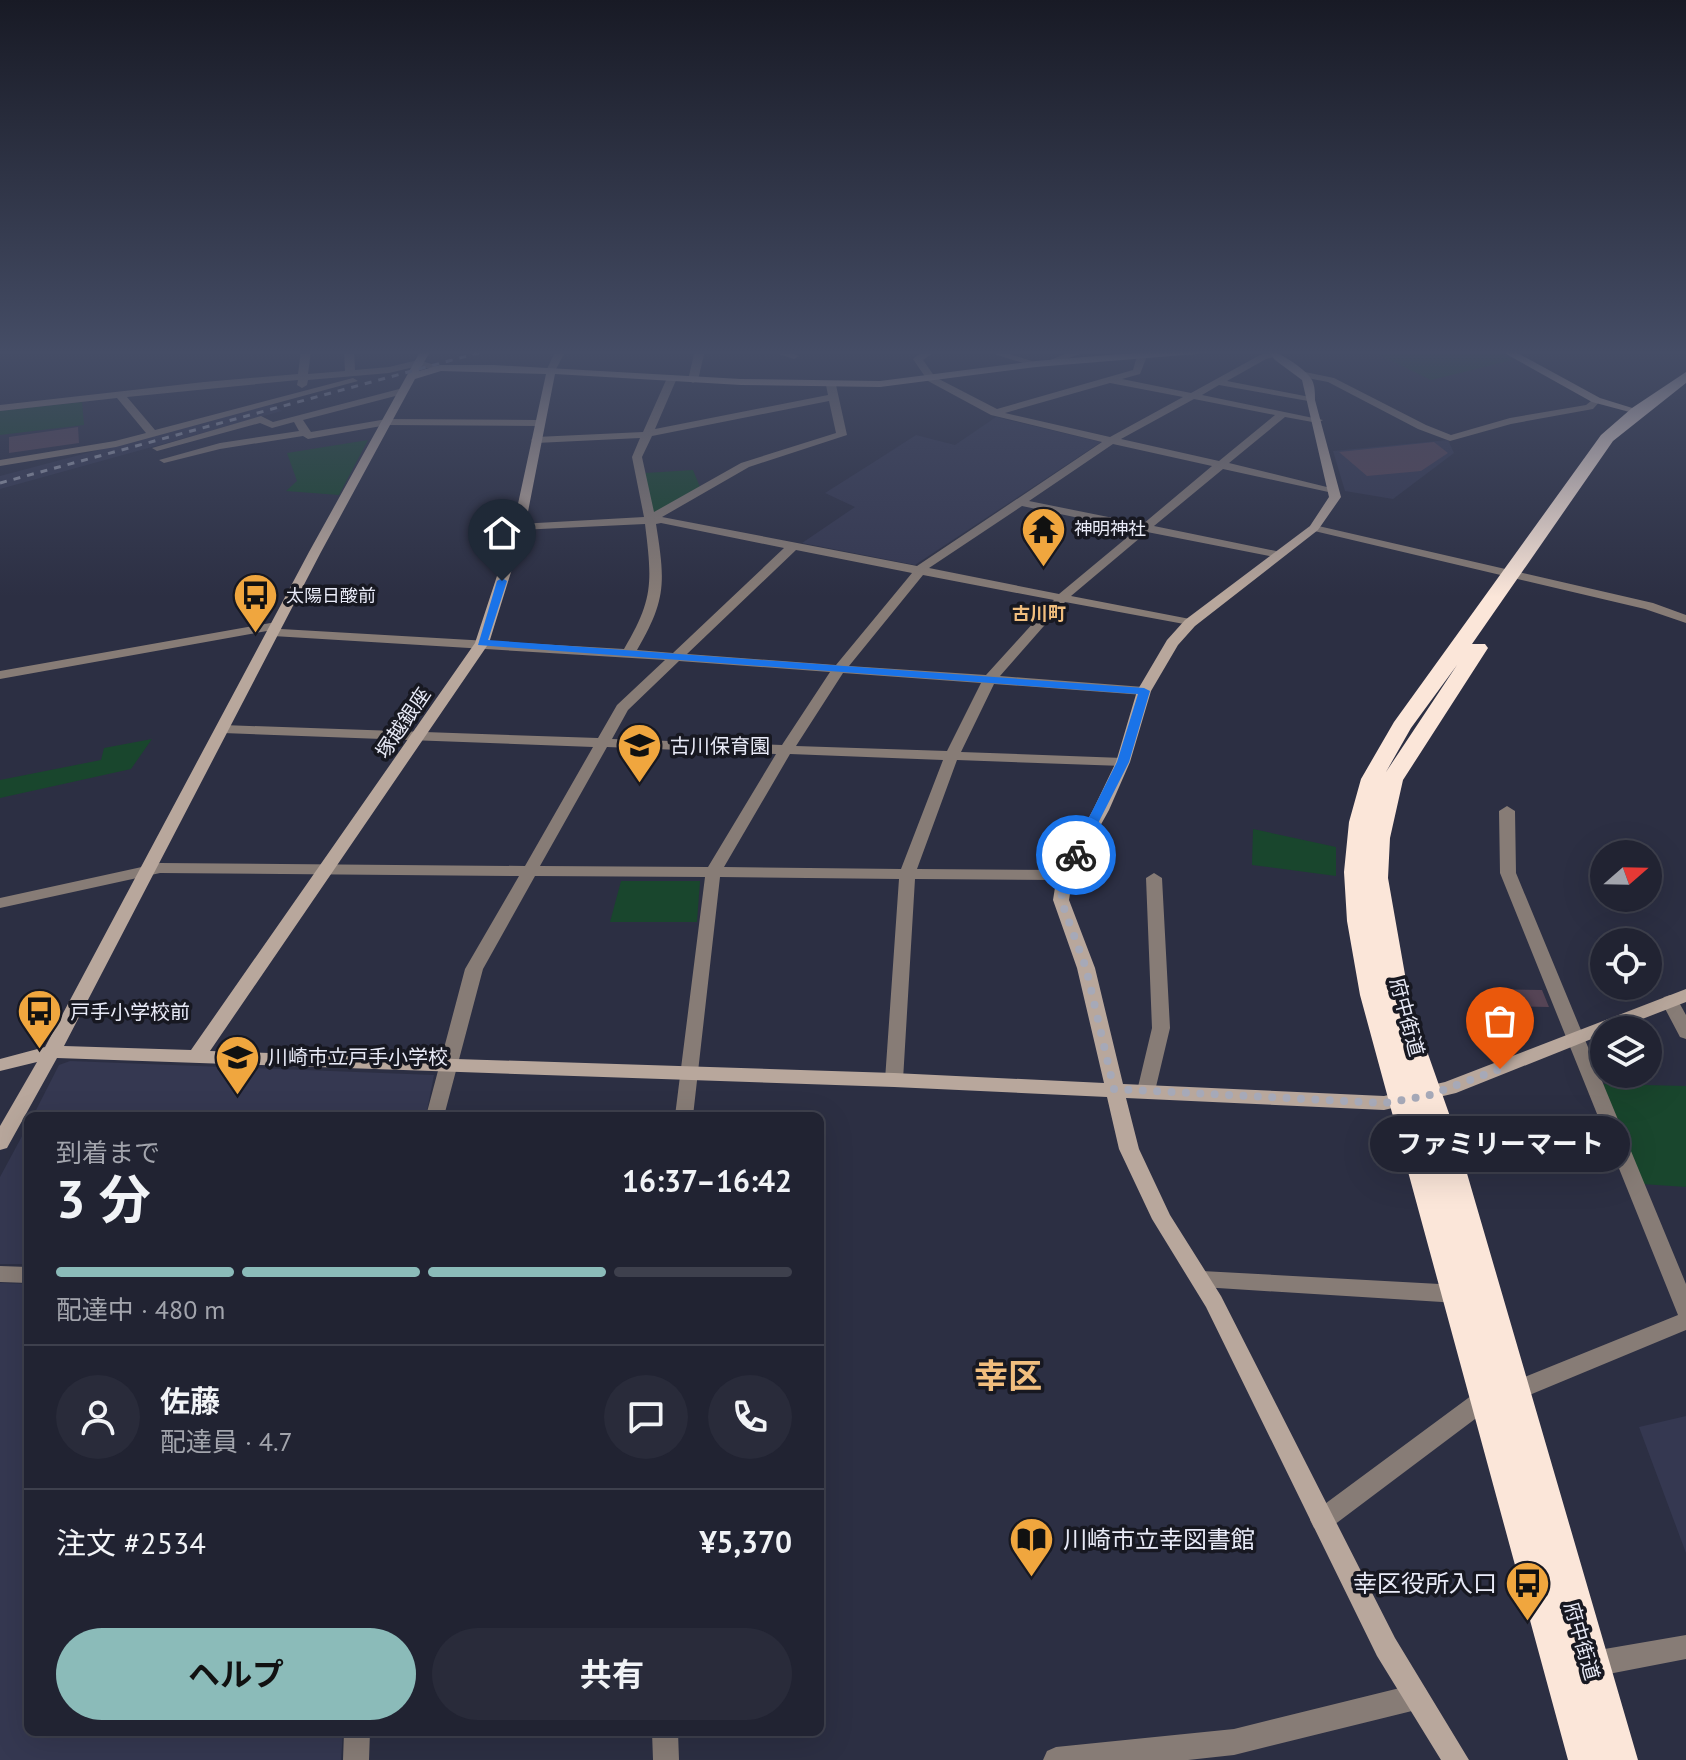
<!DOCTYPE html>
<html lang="ja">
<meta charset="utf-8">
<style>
:root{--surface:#212332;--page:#292b3a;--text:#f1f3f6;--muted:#a2a4ac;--line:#3e404d;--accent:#8bbbb9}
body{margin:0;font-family:"PT Sans","Noto Sans JP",sans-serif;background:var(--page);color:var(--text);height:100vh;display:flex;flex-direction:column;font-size:30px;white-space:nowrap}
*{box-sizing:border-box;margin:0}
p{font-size:26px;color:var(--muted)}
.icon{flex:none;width:44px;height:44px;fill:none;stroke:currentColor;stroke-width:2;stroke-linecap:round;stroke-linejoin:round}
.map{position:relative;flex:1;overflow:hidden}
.side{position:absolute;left:24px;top:1112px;width:800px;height:624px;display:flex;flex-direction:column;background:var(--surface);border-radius:12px;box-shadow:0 8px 32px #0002,0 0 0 2px var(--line)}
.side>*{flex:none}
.needle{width:52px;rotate:70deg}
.controls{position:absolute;left:1590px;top:840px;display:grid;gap:16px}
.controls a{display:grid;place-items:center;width:72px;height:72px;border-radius:50%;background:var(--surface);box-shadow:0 8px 32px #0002,0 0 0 2px var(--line);font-size:40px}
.pin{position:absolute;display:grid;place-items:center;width:68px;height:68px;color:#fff;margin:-82px -34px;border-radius:50% 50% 50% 0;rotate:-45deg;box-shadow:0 0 8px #0007}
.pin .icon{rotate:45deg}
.courier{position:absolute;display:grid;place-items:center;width:80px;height:80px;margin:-40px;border:6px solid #1a73e8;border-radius:50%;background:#fff;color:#222;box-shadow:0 2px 10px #0007}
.bubble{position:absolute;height:56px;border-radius:28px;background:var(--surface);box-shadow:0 8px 32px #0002,0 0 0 2px var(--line);font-size:26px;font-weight:700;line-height:56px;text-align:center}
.head em{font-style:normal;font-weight:700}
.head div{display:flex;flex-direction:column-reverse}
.head{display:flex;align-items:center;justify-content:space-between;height:136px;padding:0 32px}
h1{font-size:52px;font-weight:700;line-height:60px}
.bar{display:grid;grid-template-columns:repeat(4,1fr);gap:12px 8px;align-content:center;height:96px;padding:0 32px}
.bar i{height:10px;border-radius:6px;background:var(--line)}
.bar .current{background:var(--accent)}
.bar p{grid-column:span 4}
.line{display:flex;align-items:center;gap:20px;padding:0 32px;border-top:2px solid var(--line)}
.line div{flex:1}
.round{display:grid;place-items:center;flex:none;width:84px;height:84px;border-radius:42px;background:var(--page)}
.button{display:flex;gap:16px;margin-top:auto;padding:16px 32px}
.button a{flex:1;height:92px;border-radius:48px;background:var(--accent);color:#111;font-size:32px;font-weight:700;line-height:92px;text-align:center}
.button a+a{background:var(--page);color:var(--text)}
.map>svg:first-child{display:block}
.built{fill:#353851}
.green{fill:#19462d}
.building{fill:#545}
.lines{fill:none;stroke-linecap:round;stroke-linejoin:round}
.street{fill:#877c76;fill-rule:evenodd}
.secondary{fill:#b8a79c;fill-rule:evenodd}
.highway{fill:#fbe6d9;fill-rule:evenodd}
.rail{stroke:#9b9eae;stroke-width:3;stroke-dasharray:7 7;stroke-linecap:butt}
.route{fill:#1a73e8}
.done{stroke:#a6a9b8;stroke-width:8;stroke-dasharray:0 14.4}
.labels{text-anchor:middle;stroke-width:7;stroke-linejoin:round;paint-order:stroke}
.far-poi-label{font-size:18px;fill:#e8eaf7;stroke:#171821;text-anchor:start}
.far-neighbourhood-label{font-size:18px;font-weight:bold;fill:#f1be7e;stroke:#171821}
.street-label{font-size:20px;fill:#e8eaf7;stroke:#171821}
.poi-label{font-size:20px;fill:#e8eaf7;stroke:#171821;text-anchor:start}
.near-poi-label{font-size:24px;fill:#e8eaf7;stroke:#171821;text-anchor:start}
.near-district-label{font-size:34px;font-weight:bold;fill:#f1be7e;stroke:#171821}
</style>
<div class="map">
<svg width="1686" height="1760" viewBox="0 0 1686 1760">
<rect width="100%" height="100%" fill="#2c2f43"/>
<path class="built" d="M272,404L282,411L0,489V476Z
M996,417L1101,442L915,565L802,543L855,507L825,493L874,462L916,435L955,445Z
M1448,440L1454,453L1393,499L1345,491L1333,451Z
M70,1061L434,1075L426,1116H33L59,1065Z
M28,1125V1264H0V1177Z
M0,1283L28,1284V1732H343L341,1760H0Z
M1686,1416V1553L1639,1427Z"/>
<path class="green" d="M1369,350H1495L1513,360L1431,380Z
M82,402L84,425L0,435V411Z
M368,440L339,495L286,491L297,481L287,453Z
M693,470L700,487L653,515L645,473Z
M152,739L131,769L0,798V780L101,760L104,748Z
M1253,829L1336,847V876L1252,865Z
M621,881H700L697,922H610Z
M1603,1084L1686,1086V1187L1642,1184Z"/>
<path class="building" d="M78,427L79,443L9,453V437Z
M1434,442L1448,453L1421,471L1367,476L1339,452Z
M1489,989L1542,990L1549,1007L1495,1006Z"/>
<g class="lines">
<path class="street" d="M301,350H311L308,374L345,371L344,350H354L355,370L389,367L418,360L445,368L440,371L418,366L389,373L308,380L307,385L302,388L297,385L298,380L127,397L155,430L353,378L358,381L116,447L0,466V460L115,441L146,433L117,398L0,411V405L204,382L298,374Z
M556,350H566L554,373H548L546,371Z
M695,350H705L698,380L693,383L688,380Z
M767,350H784L799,356L794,359Z
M925,350H937L923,360L935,377L997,409L1133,370L1137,356L1142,353L1147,356L1140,374L1122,379L1191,393L1260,355L1277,352V356L1266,359L1227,381L1310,397L1314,398V402L1219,385L1202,395L1323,420L1318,423L1285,417L1229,463L1339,490L1333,493L1223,469L1154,526L1276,551L1282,555L1280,558L1147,532L1071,596L1190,619L1195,620V626L1065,602L1000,676L1144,687L1151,691L1144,695L994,684L961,752L1123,758L1130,762L1123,766L957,760L917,869L1065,870L1073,875L1065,880L915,879L903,1080L901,1085H887L885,1080L899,879L720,877L693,1116H675L705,877L535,876L483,969L444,1116H426L465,969L519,876L160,873L0,908V898L160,863L525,866L593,747L223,733L216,729L223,725L598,738L617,705L665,660L273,636L267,631L0,679V671L276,622L281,623V629L624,649C654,599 652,581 645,524L519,530L513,527L519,524L644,517L632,457L640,438L536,443L531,440L536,437L643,432L667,378L672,375L677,378L655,429L828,395L826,385L831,382L836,385L847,435L749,467L662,517L917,566L1102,442L991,415L928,381L913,359ZM1110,383L1183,397L1110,437L1005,413ZM1194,399L1275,415L1219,461L1121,439ZM829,401L836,433L741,463L654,512L642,457L652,436ZM1113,444L1212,466L1143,524L1029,501ZM1022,506L1136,530L1059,594L929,568ZM661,523L784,548L673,653L637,650C667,599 665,581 656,524ZM796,550L912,573L836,665L687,654ZM923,575L1054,600L986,675L849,666ZM679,661L830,672L782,745L612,739L628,710ZM843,673L981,683L947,751L796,746ZM607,747L776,754L708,867L540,866ZM790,754L943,760L901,869L724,867Z
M981,350H997L1041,364L1036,367Z
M1075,350H1090L1051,365L1043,363Z
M1305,372L1334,378L1426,425L1451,435L1510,418L1586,405L1596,397L1601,400L1593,409L1511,424L1450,441L1418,429L1328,382L1302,377V373Z
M403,388L407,389V393L303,420L311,432L387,419L539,420L544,423L539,426L387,425L308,439L303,436L220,449L164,463L159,460L220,443L299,431L294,422L272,428L260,423L157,451L152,448L261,416L273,422Z
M1314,525L1653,603L1686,615V623L1645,609L1310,530V526Z
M1507,806L1515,811L1516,873L1686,1284V1330L1515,1401L1507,1398L1504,1391L1507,1384L1678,1315L1500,873L1499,811Z
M1154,873L1162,878L1170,1028L1155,1091L1153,1096H1139L1137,1091L1152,1028L1146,878Z
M1670,995L1676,997L1686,1015V1039L1680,1037L1661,1001L1664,997Z
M0,1266L28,1267V1283L0,1282Z
M1202,1271L1458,1285L1465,1288L1469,1294L1465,1300L1458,1303L1202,1287L1195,1285L1192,1279L1195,1273Z
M1487,1387L1495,1390L1498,1397L1495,1404L1330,1528L1322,1531L1314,1528L1310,1520L1314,1512L1479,1390Z
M1686,1635V1659L1593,1677L1584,1673L1580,1664L1584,1655L1593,1651Z
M1416,1684L1425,1688L1429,1697L1425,1706L1416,1710L1234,1755L1188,1760H1043L1047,1751L1056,1747L1234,1729Z
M344,1732H370L369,1760H343Z
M652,1732H678L679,1760H653Z"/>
<path class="secondary" d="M421,350H431L419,371L440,365H494L741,379L880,381L1036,361L1170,350H1213L1208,353L1036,367L880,387L741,385L555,374L525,527L489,643L210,1051L894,1073L1104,1083L1077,968L1053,900L1057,875L1093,810L1116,762L1137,691L1167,640L1185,620L1310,526L1329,497L1302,380L1275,360L1267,350C1277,350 1306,369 1312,380C1315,386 1315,393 1315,400L1341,497L1318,530L1195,626L1178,645L1151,691L1130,762L1109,810L1073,875L1069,900L1095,968L1123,1084L1384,1096L1445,1082L1686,989V1002L1614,1030H1604V1034L1456,1093L1384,1110L1126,1098L1139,1149L1170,1215L1221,1296L1395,1638L1469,1760H1441L1377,1656L1206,1307L1152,1219L1119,1149L1107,1097L894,1087L57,1058L7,1148L0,1150V1126L37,1062L0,1071V1059L45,1047L309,552ZM441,371L546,374L513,527L475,643L191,1050L64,1046L321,552L415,379Z
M1499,350H1512L1600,398L1642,411L1637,414L1592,402Z"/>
<path class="highway" d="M1686,372V383L1613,441L1472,644H1485L1488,648L1403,780L1390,838L1388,878L1410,1003L1452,1122L1638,1760H1568L1360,995L1347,921L1344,872L1349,822L1361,779L1394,722L1601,435L1632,408ZM1457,665L1386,772L1411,728Z"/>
<path class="rail" d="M0,483L489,350"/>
</g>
<linearGradient id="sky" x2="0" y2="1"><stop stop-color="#181a25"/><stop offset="0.59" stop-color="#454d66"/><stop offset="1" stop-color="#454d66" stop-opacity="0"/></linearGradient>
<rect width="1686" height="597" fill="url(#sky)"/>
<path class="route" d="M502,578L507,581L488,640L1144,688L1150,691L1129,762L1082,855L1076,859L1070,855L1117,762L1138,694L478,645L497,581Z"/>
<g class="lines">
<path class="done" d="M1076,855L1065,875L1061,900L1086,968L1114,1089L1384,1103L1427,1096L1500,1069"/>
</g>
<defs>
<symbol id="temple-pin" viewBox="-11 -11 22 30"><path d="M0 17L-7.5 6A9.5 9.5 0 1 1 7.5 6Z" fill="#f0a63e" stroke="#171821"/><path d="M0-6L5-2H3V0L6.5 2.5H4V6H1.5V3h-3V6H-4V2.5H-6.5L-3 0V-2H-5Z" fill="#111"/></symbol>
<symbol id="bus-pin" viewBox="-11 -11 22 30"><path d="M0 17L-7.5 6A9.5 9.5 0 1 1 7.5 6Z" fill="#f0a63e" stroke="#171821"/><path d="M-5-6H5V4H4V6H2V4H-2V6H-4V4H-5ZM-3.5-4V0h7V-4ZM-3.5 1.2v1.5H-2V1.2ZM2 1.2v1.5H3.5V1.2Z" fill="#111"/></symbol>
<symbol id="school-pin" viewBox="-11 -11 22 30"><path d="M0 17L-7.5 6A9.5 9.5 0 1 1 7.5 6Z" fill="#f0a63e" stroke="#171821"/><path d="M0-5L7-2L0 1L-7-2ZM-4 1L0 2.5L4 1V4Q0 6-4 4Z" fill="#111"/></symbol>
<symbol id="library-pin" viewBox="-11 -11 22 30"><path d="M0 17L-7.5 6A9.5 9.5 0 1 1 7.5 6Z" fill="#f0a63e" stroke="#171821"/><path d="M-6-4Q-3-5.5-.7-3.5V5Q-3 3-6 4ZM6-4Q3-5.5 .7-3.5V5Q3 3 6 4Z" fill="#111"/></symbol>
</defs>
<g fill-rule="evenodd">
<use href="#temple-pin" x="1018" y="504" width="51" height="69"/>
<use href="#bus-pin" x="230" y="570" width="51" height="69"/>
<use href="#school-pin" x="614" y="720" width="51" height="69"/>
<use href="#bus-pin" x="14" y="986" width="51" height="69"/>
<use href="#school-pin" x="212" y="1032" width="51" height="69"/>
<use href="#library-pin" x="1006" y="1514" width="51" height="69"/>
<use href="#bus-pin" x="1502" y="1558" width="51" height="69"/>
</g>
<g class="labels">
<g class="far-poi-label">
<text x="1074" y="535">神明神社</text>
<text x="286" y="602">太陽日酸前</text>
</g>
<g class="far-neighbourhood-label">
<text x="1039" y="620">古川町</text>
</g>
<g class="street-label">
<text transform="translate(403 723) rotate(-56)" y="7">塚越銀座</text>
<text transform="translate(1407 1017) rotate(75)" y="7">府中街道</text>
<text transform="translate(1582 1641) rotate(74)" y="7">府中街道</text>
</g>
<g class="poi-label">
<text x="670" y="753">古川保育園</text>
<text x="70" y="1019">戸手小学校前</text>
<text x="268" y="1064">川崎市立戸手小学校</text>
</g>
<g class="near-poi-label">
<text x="1063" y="1548">川崎市立幸図書館</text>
<text x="1497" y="1592" text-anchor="end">幸区役所入口</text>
</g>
<g class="near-district-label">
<text x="1008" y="1388">幸区</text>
</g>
</g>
</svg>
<div class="controls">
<a><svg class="needle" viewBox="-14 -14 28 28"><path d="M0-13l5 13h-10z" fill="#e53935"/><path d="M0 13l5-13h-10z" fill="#a2a4ac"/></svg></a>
<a><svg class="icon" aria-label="locate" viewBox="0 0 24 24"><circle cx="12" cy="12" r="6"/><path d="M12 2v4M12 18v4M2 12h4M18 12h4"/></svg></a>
<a><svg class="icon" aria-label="layers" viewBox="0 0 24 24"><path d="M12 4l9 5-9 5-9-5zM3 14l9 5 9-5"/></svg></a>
</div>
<div class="pin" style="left:1500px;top:1069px;background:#ea580c"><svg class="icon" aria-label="bag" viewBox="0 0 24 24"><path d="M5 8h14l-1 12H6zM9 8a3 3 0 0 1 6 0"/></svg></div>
<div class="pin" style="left:502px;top:581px;background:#1f2937"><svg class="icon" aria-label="home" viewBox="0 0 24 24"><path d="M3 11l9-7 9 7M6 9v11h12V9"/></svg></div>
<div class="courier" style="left:1076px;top:855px"><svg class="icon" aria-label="bike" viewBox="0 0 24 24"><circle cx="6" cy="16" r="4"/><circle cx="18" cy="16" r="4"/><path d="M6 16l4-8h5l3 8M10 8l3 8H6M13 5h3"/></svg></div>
<div class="bubble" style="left:1370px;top:1116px;width:260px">ファミリーマート</div>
<section class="side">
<div class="head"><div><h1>3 分</h1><p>到着まで</p></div><em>16:37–16:42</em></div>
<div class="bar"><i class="current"></i><i class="current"></i><i class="current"></i><i></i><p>配達中 · 480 m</p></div>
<div class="line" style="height:144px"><a class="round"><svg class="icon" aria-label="person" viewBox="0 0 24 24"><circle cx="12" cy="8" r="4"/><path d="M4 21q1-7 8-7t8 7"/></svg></a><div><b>佐藤</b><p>配達員 · 4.7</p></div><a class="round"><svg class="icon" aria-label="chat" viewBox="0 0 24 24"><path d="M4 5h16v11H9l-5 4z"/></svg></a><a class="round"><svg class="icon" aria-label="phone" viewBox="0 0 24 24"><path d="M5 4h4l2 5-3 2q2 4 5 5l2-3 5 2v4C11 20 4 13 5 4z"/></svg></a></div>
<div class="line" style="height:104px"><div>注文 #2534</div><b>¥5,370</b></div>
<div class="button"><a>ヘルプ</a><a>共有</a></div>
</section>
</div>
